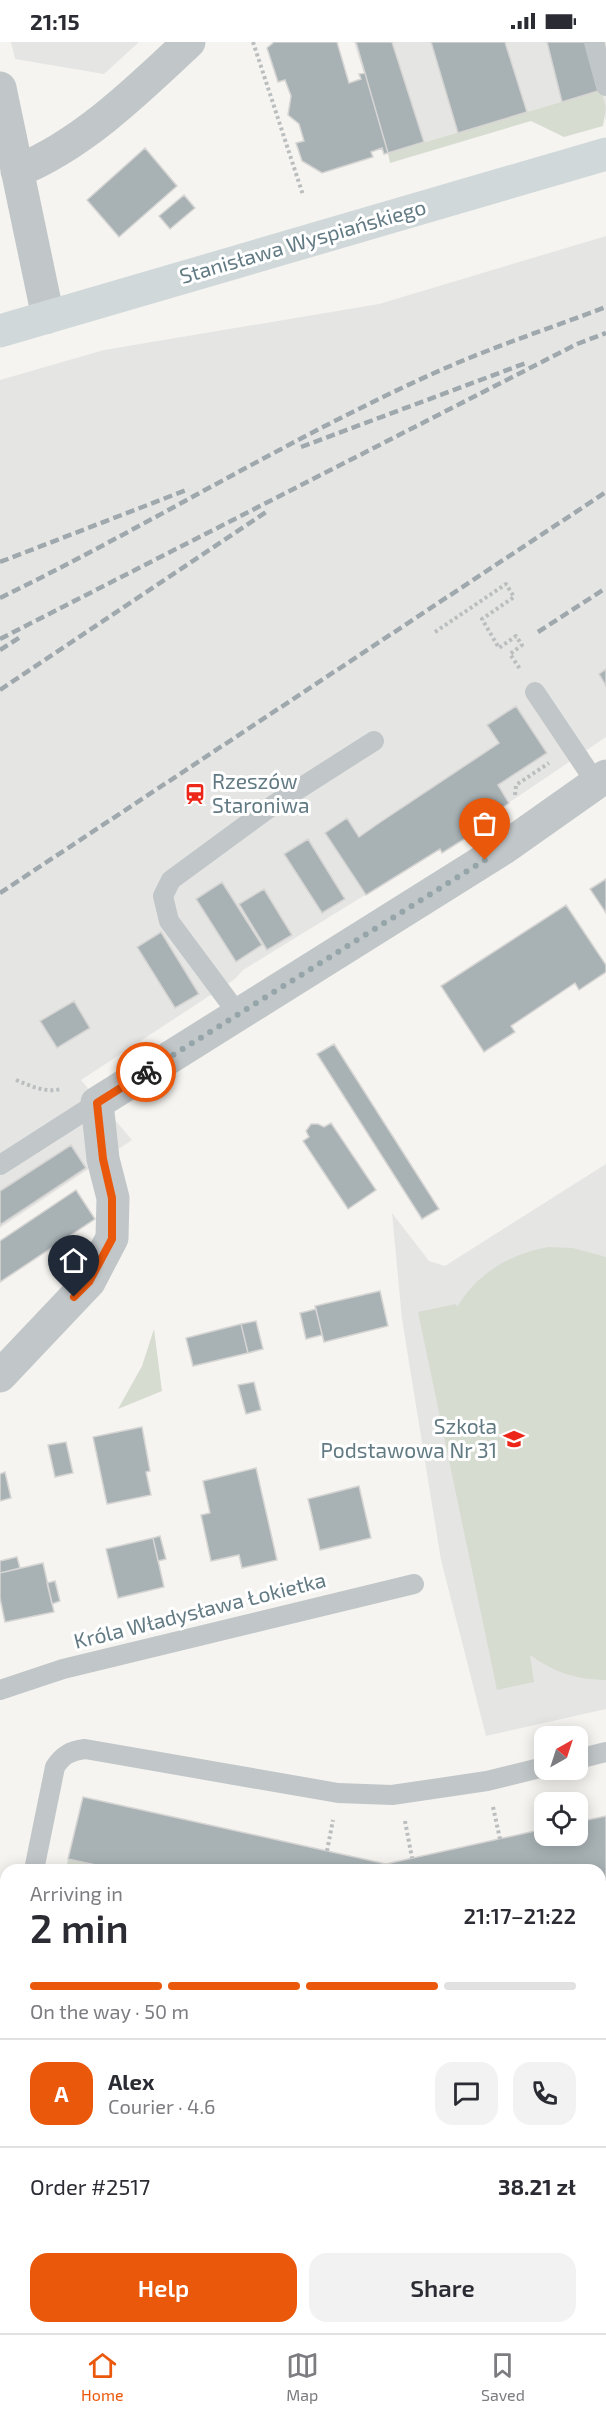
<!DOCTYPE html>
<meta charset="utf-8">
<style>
:root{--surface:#fff;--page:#f2f2f3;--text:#2b2b33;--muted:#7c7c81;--line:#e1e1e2;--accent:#ea580c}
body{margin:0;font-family:"Exo 2",sans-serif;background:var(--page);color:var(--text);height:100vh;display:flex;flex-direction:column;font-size:22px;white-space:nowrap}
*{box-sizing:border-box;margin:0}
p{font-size:20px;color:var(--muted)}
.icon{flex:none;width:33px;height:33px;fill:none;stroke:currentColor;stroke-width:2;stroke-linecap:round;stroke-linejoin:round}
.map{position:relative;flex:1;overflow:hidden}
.panel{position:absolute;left:0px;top:1822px;width:606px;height:470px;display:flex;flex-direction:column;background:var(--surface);border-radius:18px 18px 0 0;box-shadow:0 3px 15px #0003}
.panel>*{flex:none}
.needle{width:39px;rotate:39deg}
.tools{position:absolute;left:534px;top:1684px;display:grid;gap:12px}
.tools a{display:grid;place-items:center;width:54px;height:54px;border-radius:12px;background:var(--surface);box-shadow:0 3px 15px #0003;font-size:30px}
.pin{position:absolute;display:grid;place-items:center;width:51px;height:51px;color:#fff;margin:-62px -26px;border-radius:50% 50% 50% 0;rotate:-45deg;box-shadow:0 0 6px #0007}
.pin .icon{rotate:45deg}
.courier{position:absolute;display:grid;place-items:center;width:60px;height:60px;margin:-30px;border:4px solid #ea580c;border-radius:50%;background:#fff;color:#222;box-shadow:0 2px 8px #0007}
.headline em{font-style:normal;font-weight:600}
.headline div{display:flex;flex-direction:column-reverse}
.headline{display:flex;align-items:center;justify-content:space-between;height:102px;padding:0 30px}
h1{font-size:39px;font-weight:600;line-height:45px}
.bar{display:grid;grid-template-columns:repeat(4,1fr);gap:9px 6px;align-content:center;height:72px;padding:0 30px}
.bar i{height:8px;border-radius:4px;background:var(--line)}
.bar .current{background:var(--accent)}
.bar p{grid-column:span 4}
.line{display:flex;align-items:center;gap:15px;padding:0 30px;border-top:2px solid var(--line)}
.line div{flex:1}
.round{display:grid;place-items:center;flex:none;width:63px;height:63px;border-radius:18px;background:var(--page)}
.action{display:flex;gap:12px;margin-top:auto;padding:12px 30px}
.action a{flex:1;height:69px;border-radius:18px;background:var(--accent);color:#fff;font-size:24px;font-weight:600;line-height:69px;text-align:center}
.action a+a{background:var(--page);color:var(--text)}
.status{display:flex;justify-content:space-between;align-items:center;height:42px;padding:0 30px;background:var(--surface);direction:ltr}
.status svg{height:16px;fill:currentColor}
.tabs{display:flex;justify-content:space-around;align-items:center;height:84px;border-top:2px solid var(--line);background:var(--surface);font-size:16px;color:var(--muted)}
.tabs a{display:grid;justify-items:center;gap:3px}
.tabs .current{color:var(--accent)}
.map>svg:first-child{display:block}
.built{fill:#e5e5e4}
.green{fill:#d7dcd1}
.building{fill:#a8b2b5;stroke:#d6d5d3;stroke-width:1.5}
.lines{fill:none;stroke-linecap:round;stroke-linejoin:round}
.path{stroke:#bbbebf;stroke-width:4;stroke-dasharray:3 3;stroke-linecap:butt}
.lane{stroke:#c1c6c8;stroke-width:20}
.street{stroke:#c1c6c8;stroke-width:33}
.secondary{stroke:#d0d8da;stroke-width:33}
.rail{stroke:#9fa8ac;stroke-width:4.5;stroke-dasharray:9 4.5;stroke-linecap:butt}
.done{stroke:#95a5a9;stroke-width:6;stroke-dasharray:0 10.8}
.route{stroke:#ea580c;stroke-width:8}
.labels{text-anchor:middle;stroke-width:6;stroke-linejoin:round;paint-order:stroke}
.street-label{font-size:21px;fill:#627a83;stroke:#fff}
.poi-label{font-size:21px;fill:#627a83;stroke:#fff;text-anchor:start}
</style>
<div class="status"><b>21:15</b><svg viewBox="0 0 49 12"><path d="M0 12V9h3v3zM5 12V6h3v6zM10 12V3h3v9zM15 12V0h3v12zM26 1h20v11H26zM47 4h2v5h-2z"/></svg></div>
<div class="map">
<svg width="606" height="2291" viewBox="0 0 606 2291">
<rect width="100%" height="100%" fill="#f5f4f0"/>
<path class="built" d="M11,0H139L104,32L15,17Z
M354,0H606V79L597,49L388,111Z
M606,194V695L479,781L481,785L442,811L440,807L243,928L235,937L81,1038L132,1098L0,1186V338L104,308L379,262Z
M606,1122V1667L486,1694L441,1518L402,1277L392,1171L429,1219L445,1224Z
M0,2197L6,2206V2286H62L65,2291H0Z"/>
<path class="green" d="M601,48L606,66L603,84L564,95L531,79L390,121L388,111Z
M548,1205L573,1206L606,1215V1638C577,1638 553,1630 530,1613L534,1640L497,1648L418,1270L456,1262L457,1265C478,1231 509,1212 548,1205Z
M154,1287L162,1349L118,1367L142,1324Z
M68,1817L119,1828H66Z
M606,1839V2287L604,2291H283L279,2286H600V1840Z"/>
<path class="building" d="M274,0H337L349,41L361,37L359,32L365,31L388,111L384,112L382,106L371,110L373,115L322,131L302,119L296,101L304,99L299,82L288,73L291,54L285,38L278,40L267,6Z
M356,0H392L424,100L388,111Z
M431,0H505L527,70L458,91Z
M547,0H585L598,49L562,60Z
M145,106L177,144L119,195L87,158Z
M184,153L195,166L170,187L159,174Z
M606,627V644L599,632Z
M516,664L547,711L498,743L509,761L479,781L482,786L442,811L440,807L366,853L325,791L347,776L359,795L379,781L499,701L487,683Z
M308,797L345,857L322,871L284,812Z
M606,837V871L590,847Z
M222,840L262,903L236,920L196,857Z
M264,847L292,893L267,908L239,862Z
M566,863L606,923V930L579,948L575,941L511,984L515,990L484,1010L441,944Z
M161,890L199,952L175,966L137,905Z
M74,959L90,986L57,1006L40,979Z
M334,1002L439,1167L422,1177L317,1012Z
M331,1081L376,1148L348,1167L303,1099L309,1095L306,1089L311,1082H318L324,1085Z
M71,1103L86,1126L0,1183V1149Z
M76,1148L95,1177L0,1240V1199Z
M380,1249L388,1284L324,1300L315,1264Z
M316,1267L322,1293L306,1297L300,1271Z
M256,1279L263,1307L248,1311L241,1282Z
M241,1282L248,1311L193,1324L186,1296Z
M254,1340L261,1368L246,1372L238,1343Z
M142,1385L150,1429L146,1430L151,1453L107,1462L93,1395Z
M66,1400L73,1431L55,1435L48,1403Z
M256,1426L277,1518L242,1526L239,1513L211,1519L201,1473L210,1471L203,1439Z
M5,1430L11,1456L0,1459V1432Z
M359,1444L371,1496L320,1508L308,1457Z
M160,1494L166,1517L158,1519L153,1496Z
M153,1496L164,1545L118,1556L106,1507Z
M17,1515L20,1526L0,1531V1519Z
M43,1521L54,1570L5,1580L0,1556V1531Z
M55,1539L60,1559L52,1562L47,1541Z
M83,1755L386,1822L544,1787V1794H578V1780L606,1774V1839L600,1840V1828H119L68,1817Z
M145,2286H225L229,2291H148Z"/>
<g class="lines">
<path class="path" d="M253,0L303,153
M435,590L506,542L514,555L482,577L499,606L516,594L522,603L510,612L520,627
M515,753L516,743L549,721
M16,1038C31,1044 45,1051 61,1047
M493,1765L500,1797
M405,1779L412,1816
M327,1809L333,1778
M600,1947L606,1945
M600,2084L606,2097
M600,2155L606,2149
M0,2178L6,2187
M74,2286L77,2291
M380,2286L382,2291
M473,2291L475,2286"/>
<path class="lane" d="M594,0L606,44
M535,650L596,741
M238,972L169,879L163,854L171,838L272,764L374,699
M0,1123L97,1061
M0,1648L63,1627L414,1542
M578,1717L606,1710
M34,1828L55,1725C63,1713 70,1709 85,1707L338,1751L392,1753L487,1739L544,1725
M261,2286L265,2291"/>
<path class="street" d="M0,46L48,275
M17,129C82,103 138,48 189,0
M0,1334L89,1240L112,1196L113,1156L103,1117L97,1061L504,806L606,734"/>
<path class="secondary" d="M0,289L606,112"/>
<path class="rail" d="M301,405L526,321
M0,520L189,447
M0,556C146,485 284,399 432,332C489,306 548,287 606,265
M538,590L606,546
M0,597L577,302L606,291
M0,608L22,594
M0,648L269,468
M0,851L606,450"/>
</g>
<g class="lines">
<path class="done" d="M146,1030L485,818"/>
<path class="route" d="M74,1255L89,1240L112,1197V1156L103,1117L97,1061L146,1030"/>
</g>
<defs>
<symbol id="station-bare" viewBox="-9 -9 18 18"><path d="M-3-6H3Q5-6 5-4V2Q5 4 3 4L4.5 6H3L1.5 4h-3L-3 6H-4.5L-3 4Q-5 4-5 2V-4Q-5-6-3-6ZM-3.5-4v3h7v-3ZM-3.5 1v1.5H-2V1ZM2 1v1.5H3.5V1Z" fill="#ec2619" stroke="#fff" stroke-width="2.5" paint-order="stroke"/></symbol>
<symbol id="school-bare" viewBox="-9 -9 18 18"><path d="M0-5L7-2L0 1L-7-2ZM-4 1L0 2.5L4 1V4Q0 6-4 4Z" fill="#ec2619" stroke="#fff" stroke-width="2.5" paint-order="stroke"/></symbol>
</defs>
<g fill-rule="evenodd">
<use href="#station-bare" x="180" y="737" width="30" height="30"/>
<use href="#school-bare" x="499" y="1382" width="30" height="30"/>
</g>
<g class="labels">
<g class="street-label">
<text transform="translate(303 200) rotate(-16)" y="7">Stanisława Wyspiańskiego</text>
<text transform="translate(200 1569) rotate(-14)" y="7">Króla Władysława Łokietka</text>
</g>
<g class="poi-label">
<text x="212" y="747">Rzeszów<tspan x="212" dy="24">Staroniwa</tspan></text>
<text x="497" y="1392" text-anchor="end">Szkoła<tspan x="497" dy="24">Podstawowa Nr 31</tspan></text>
</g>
</g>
</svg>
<div class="tools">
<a><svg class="needle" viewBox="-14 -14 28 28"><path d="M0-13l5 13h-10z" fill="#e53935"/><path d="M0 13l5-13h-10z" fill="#7c7c81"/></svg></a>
<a><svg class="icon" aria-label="locate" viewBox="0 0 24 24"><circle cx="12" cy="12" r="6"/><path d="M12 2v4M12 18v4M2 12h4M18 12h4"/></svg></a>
</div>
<div class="pin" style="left:485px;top:818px;background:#ea580c"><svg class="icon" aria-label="bag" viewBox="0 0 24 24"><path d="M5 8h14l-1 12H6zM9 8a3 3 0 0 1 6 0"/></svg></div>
<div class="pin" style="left:74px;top:1255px;background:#1f2937"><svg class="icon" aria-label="home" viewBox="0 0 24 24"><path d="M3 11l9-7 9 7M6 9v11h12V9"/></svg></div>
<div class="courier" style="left:146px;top:1030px"><svg class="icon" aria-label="bike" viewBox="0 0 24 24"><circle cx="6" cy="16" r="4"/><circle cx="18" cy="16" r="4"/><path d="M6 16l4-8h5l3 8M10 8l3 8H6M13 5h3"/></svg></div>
<section class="panel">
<div class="headline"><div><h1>2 min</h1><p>Arriving in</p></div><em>21:17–21:22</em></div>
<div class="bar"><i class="current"></i><i class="current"></i><i class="current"></i><i></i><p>On the way · 50 m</p></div>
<div class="line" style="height:108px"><b class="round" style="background:var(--accent);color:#fff">A</b><div><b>Alex</b><p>Courier · 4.6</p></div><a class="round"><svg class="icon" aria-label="chat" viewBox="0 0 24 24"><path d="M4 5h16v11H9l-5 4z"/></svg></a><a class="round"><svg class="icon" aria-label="phone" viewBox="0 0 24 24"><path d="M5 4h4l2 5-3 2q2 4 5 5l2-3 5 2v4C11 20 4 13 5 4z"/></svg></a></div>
<div class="line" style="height:78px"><div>Order #2517</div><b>38.21 zł</b></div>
<div class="action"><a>Help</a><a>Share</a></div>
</section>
</div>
<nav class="tabs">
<a class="current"><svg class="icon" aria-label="home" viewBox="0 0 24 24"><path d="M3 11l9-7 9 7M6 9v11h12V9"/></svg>Home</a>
<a><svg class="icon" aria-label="map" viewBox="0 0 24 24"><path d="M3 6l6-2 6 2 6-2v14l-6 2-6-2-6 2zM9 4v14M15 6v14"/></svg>Map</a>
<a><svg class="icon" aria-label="saved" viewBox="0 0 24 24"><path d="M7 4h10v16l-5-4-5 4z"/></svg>Saved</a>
</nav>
